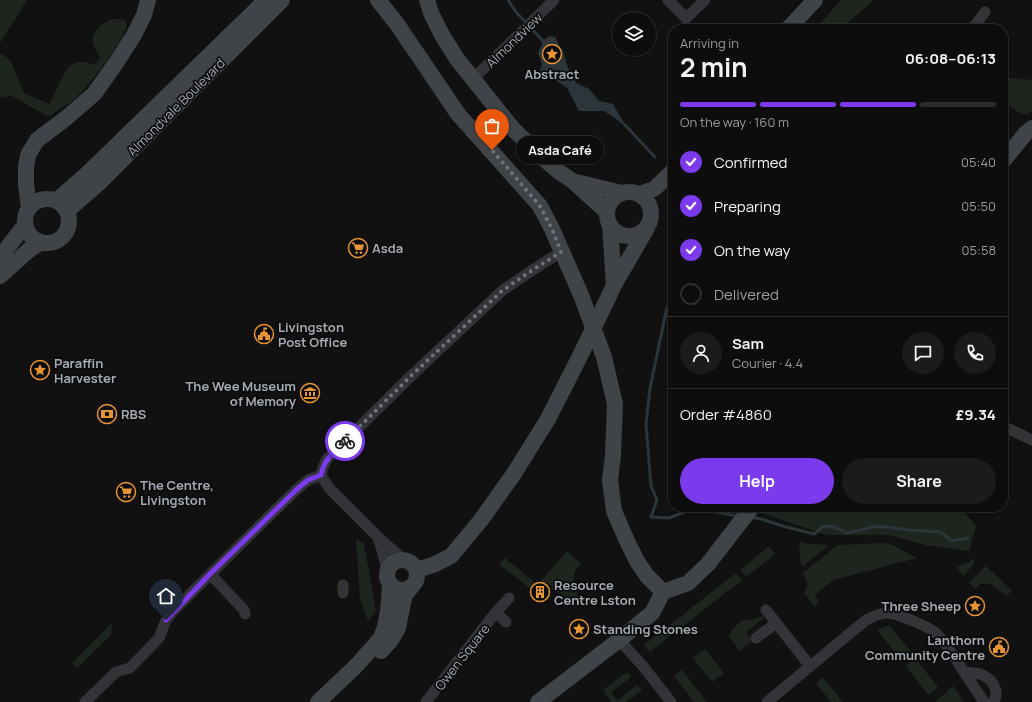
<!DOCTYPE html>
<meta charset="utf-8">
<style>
:root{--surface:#0d0d0e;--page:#1b1b1c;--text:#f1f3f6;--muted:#9a9c9e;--line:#2d2d2e;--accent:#7c3aed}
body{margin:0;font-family:Manrope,sans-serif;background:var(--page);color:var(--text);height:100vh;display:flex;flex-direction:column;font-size:15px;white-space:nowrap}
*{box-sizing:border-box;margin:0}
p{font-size:13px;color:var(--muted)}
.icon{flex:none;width:22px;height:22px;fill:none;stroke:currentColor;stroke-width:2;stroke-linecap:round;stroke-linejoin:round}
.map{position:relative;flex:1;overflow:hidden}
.side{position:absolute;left:668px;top:24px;width:340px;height:488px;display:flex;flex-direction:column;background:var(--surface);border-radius:16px;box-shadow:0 1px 3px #0004,0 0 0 1px var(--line)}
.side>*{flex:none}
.buttons{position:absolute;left:612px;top:12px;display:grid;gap:8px}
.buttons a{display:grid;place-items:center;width:44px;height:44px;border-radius:50%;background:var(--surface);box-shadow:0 1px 3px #0004,0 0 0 1px var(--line);font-size:20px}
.pin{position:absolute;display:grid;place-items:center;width:34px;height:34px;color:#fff;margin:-41px -17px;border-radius:50% 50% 50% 0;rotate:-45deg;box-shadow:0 0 4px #0007}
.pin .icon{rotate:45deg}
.courier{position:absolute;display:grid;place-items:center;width:40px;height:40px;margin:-20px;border:3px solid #7c3aed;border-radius:50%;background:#fff;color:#222;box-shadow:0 1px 5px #0007}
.bubble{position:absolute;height:28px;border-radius:14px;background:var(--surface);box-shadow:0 1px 3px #0004,0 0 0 1px var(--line);font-size:13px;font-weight:700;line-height:28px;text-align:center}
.overview em{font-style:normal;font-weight:700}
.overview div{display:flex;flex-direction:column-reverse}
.overview{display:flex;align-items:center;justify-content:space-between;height:68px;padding:0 12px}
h1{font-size:26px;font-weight:700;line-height:30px}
.bar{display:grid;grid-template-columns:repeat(4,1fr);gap:6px 4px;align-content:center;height:48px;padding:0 12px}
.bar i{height:5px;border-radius:3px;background:var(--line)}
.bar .current{background:var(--accent)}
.bar p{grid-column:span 4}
.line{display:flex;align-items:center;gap:10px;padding:0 12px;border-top:1px solid var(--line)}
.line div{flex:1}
.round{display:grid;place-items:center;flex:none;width:42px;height:42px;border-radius:21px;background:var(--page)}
ol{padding:0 12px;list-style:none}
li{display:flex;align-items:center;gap:12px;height:44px}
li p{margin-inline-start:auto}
li .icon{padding:4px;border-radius:50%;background:var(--accent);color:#fff;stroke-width:4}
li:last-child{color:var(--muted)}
li i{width:22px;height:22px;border:2px solid var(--line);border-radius:50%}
.button{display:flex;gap:8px;margin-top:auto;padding:8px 12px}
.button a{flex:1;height:46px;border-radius:24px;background:var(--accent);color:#fff;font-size:16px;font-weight:700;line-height:46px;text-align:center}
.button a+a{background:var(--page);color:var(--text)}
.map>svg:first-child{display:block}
.green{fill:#1e251e}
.water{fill:#2b353a}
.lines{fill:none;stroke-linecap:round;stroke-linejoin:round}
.stream{stroke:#2b353a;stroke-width:3}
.street{stroke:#323437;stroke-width:11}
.secondary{stroke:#404347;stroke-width:16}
.secondary-bridge{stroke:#404347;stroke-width:16}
.done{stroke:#70747a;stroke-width:4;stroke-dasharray:0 7.2}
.route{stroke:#7c3aed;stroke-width:5}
.labels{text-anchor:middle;stroke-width:3.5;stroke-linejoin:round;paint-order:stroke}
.street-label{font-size:13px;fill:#a3aab2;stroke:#0c0c0d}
.poi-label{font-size:13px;font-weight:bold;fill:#a3aab2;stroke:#0c0c0d;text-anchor:start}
</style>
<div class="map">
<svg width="1032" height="702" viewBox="0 0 1032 702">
<rect width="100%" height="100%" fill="#111112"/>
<path class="green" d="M0,0H27L0,43Z
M841,0H874L840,29H815Z
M113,19C116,19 122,19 125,21C135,30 84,91 75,99C69,103 63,107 57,111H56L51,116L45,115L10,95L5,98L0,97V53L10,60L24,93L49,104C56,93 60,79 67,69C71,64 79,61 84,62C88,62 91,64 94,65L96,63L100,58C98,53 94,48 93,43C91,30 103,23 113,19Z
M1003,77L1032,80V111L1027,115L1016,111L1003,99Z
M763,507H960L976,526L969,551L926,545L888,535H827L758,512Z
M356,538L364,544L376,611L368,621L360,598Z
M801,542L809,544L829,545L803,566L801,565L799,544Z
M883,543L893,545L917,558L833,580L815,595L819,602L814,606L804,593C810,583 807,582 803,573L837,545Z
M769,546L775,554L746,577L740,570Z
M567,551L581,564C579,566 576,569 575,571C572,581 573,591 581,598C576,605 568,607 561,602L564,595L553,589L551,585L548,583L544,584L540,582Z
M504,558H505L537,584L532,590L499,564Z
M973,559H975L973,565L963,576L957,567L967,563Z
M986,566L1012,591L1006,596L991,584H980L975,589L969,583Z
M736,573L742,580L650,652L644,645Z
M763,616L764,618L746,632L752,641L740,651L729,636L732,629L743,620H751Z
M112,623L111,635L77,668L72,663Z
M889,625L912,653L902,661L877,630Z
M705,649L724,673L712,682L693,658Z
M915,658L938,687L928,695L906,666Z
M682,670L707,702H694L674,676Z
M627,672L631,677L611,692L617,701L637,685L642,690L626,702H611L603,690Z
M823,677L843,702H831L816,683Z
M953,686L964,702H935Z"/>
<path class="water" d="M549,36L555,37L563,52L568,68L576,83L589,89L599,101L613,104L627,128L619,121L604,111H579L567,88L549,76H538L542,64L538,53L543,41Z"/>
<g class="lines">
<path class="stream" d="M508,0L516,12L543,41L544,43
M625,125L655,157
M673,289L666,312L650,388L646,424L651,486L657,500L651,517L669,518L694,508L738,516
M750,517L761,519L786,527L814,534L824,526L834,527L847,533L878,526L908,530L941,532L952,541L968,538"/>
<path class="street" d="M668,0L686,18L705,0
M972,29L985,12
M473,79L554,0
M1003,426L1032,440
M378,538L382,550L387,570
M404,560L377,536L329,488L321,475L323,467L327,459L413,374L503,290L534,269L561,252
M210,574L244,610L245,614
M343,585V593
M766,610L810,666
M496,612L506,622
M756,638L776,623
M619,640L642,665L671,702
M964,672L984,702
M85,702L116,672L130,668L159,638L166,620L175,609L262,523L296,490L308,480L321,475
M426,702L496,612L509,598
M767,702L866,620C873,617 879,613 886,613C897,613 930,627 937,634C947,645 956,659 964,672C969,673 975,673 980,674C992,678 1001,691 993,702"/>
<path class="secondary" d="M378,0L397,24L435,80L458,114L540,206L552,229L581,295L604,357L615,404L613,455L610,480L614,511L627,541L637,561L647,576L663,592
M427,0L431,13L442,35L457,59L513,129L544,159L558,171L574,182L607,212
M788,29L815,0
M1003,161L1025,134L1032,128
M576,182L622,193
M607 214a22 22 0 1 1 44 0a22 22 0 1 1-44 0Z
M639,194L654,189L673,171
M25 221a22 22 0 1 1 44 0a22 22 0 1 1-44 0Z
M56,201L88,173L266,0
M29,208L26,184V167L28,155L37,140L65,119L94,94L116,63L134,35L144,15L148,0
M67,211L99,183L282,0
M610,225L614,285
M0,257L25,225
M0,276L29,250L41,242
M609,296L614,285L647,228
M387 575a15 15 0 1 1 30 0a15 15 0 1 1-30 0Z
M416,570L433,565L451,556L481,520L513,475L548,419L578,360
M381,651L391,640L398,628L403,603L405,595L410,589
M318,702L356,666L381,638L385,627L388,611L390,586
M538,702L619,640L652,613L663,592L688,583L708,564L752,507"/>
<path class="secondary-bridge" d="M578,360L609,296"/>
</g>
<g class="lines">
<path class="done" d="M345,441L413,374L503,290L534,269L561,252L552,229L540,206L492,150"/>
<path class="route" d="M166,620L210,574L296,490L308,480L321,475C324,459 334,452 345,441"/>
</g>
<defs>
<symbol id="sight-ring" viewBox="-11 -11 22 22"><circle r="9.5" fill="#0c0c0d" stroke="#e79434" stroke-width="1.5"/><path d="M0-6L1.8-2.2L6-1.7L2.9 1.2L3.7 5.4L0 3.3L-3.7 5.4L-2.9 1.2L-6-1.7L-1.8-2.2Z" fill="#e79434"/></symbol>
<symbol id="supermarket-ring" viewBox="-11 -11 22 22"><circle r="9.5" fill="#0c0c0d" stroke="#e79434" stroke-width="1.5"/><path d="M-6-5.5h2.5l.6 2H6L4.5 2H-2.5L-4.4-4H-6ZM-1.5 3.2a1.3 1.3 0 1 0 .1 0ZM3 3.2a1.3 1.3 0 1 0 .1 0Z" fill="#e79434"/></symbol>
<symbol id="civic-ring" viewBox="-11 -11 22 22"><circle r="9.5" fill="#0c0c0d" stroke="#e79434" stroke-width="1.5"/><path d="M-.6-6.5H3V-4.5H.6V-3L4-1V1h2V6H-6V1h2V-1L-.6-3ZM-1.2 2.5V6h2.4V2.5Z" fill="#e79434"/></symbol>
<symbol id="museum-ring" viewBox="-11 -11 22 22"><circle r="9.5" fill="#0c0c0d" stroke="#e79434" stroke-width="1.5"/><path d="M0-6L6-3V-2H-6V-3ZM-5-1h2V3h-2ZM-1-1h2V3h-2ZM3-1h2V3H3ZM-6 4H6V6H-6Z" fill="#e79434"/></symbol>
<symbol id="bank-ring" viewBox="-11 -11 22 22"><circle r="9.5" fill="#0c0c0d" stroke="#e79434" stroke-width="1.5"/><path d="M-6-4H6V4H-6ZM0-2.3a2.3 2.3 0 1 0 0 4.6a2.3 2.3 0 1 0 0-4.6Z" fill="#e79434"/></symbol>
<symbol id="building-ring" viewBox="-11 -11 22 22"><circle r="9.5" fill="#0c0c0d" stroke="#e79434" stroke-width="1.5"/><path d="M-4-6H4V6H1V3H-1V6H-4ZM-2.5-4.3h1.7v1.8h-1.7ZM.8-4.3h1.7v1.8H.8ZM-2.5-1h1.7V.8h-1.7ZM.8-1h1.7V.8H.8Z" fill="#e79434"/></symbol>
</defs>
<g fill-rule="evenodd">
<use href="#sight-ring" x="541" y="43" width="22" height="22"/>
<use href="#supermarket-ring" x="347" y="237" width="22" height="22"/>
<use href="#civic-ring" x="253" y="323" width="22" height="22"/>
<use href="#sight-ring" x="29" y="359" width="22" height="22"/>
<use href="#museum-ring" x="299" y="382" width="22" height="22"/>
<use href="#bank-ring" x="96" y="403" width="22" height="22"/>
<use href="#supermarket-ring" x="115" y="481" width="22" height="22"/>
<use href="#building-ring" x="529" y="581" width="22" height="22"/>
<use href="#sight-ring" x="964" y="595" width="22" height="22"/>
<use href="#sight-ring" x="568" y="618" width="22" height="22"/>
<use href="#civic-ring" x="988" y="636" width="22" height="22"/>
</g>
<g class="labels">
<g class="street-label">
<text transform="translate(514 40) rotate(-44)" y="5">Almondview</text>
<text transform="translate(176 107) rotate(-45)" y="5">Almondvale Boulevard</text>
<text transform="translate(462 657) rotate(-52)" y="5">Owen Square</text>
</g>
<g class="poi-label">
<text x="552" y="79" text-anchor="middle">Abstract</text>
<text x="372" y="253">Asda</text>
<text x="278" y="332">Livingston<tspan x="278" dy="15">Post Office</tspan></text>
<text x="54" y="368">Paraffin<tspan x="54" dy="15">Harvester</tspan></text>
<text x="296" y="391" text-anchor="end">The Wee Museum<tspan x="296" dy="15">of Memory</tspan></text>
<text x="121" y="419">RBS</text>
<text x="140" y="490">The Centre,<tspan x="140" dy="15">Livingston</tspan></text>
<text x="554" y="590">Resource<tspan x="554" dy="15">Centre Lston</tspan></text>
<text x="961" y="611" text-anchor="end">Three Sheep</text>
<text x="593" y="634">Standing Stones</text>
<text x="985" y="645" text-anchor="end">Lanthorn<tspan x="985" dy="15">Community Centre</tspan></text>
</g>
</g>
</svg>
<div class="buttons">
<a><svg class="icon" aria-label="layers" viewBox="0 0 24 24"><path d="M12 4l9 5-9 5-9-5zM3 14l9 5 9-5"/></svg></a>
</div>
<div class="pin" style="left:492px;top:150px;background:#ea580c"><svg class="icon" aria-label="bag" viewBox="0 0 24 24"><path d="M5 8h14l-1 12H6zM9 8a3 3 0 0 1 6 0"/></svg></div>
<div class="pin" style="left:166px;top:620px;background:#1f2937"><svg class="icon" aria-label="home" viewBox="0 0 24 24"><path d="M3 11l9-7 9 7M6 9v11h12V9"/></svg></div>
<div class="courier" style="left:345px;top:441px"><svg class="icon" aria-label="bike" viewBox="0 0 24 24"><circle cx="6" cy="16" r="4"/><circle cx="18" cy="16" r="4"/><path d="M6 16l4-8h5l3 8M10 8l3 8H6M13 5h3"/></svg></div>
<div class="bubble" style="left:516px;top:136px;width:88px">Asda Café</div>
<section class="side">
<div class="overview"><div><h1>2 min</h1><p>Arriving in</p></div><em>06:08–06:13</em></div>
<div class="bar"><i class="current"></i><i class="current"></i><i class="current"></i><i></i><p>On the way · 160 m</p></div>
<ol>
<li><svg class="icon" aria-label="check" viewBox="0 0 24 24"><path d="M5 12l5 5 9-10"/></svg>Confirmed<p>05:40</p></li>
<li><svg class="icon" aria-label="check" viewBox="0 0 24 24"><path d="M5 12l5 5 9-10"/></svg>Preparing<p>05:50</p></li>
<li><svg class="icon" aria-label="check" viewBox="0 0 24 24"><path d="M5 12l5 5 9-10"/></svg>On the way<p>05:58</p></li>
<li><i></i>Delivered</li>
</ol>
<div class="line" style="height:72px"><a class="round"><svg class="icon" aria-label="person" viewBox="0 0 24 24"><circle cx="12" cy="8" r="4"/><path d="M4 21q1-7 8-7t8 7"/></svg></a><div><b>Sam</b><p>Courier · 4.4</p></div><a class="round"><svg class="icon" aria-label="chat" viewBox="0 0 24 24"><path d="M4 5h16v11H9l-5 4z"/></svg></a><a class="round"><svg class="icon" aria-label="phone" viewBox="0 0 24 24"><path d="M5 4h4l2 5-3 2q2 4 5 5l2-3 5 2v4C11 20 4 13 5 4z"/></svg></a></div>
<div class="line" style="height:52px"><div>Order #4860</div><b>£9.34</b></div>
<div class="button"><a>Help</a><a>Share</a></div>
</section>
</div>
